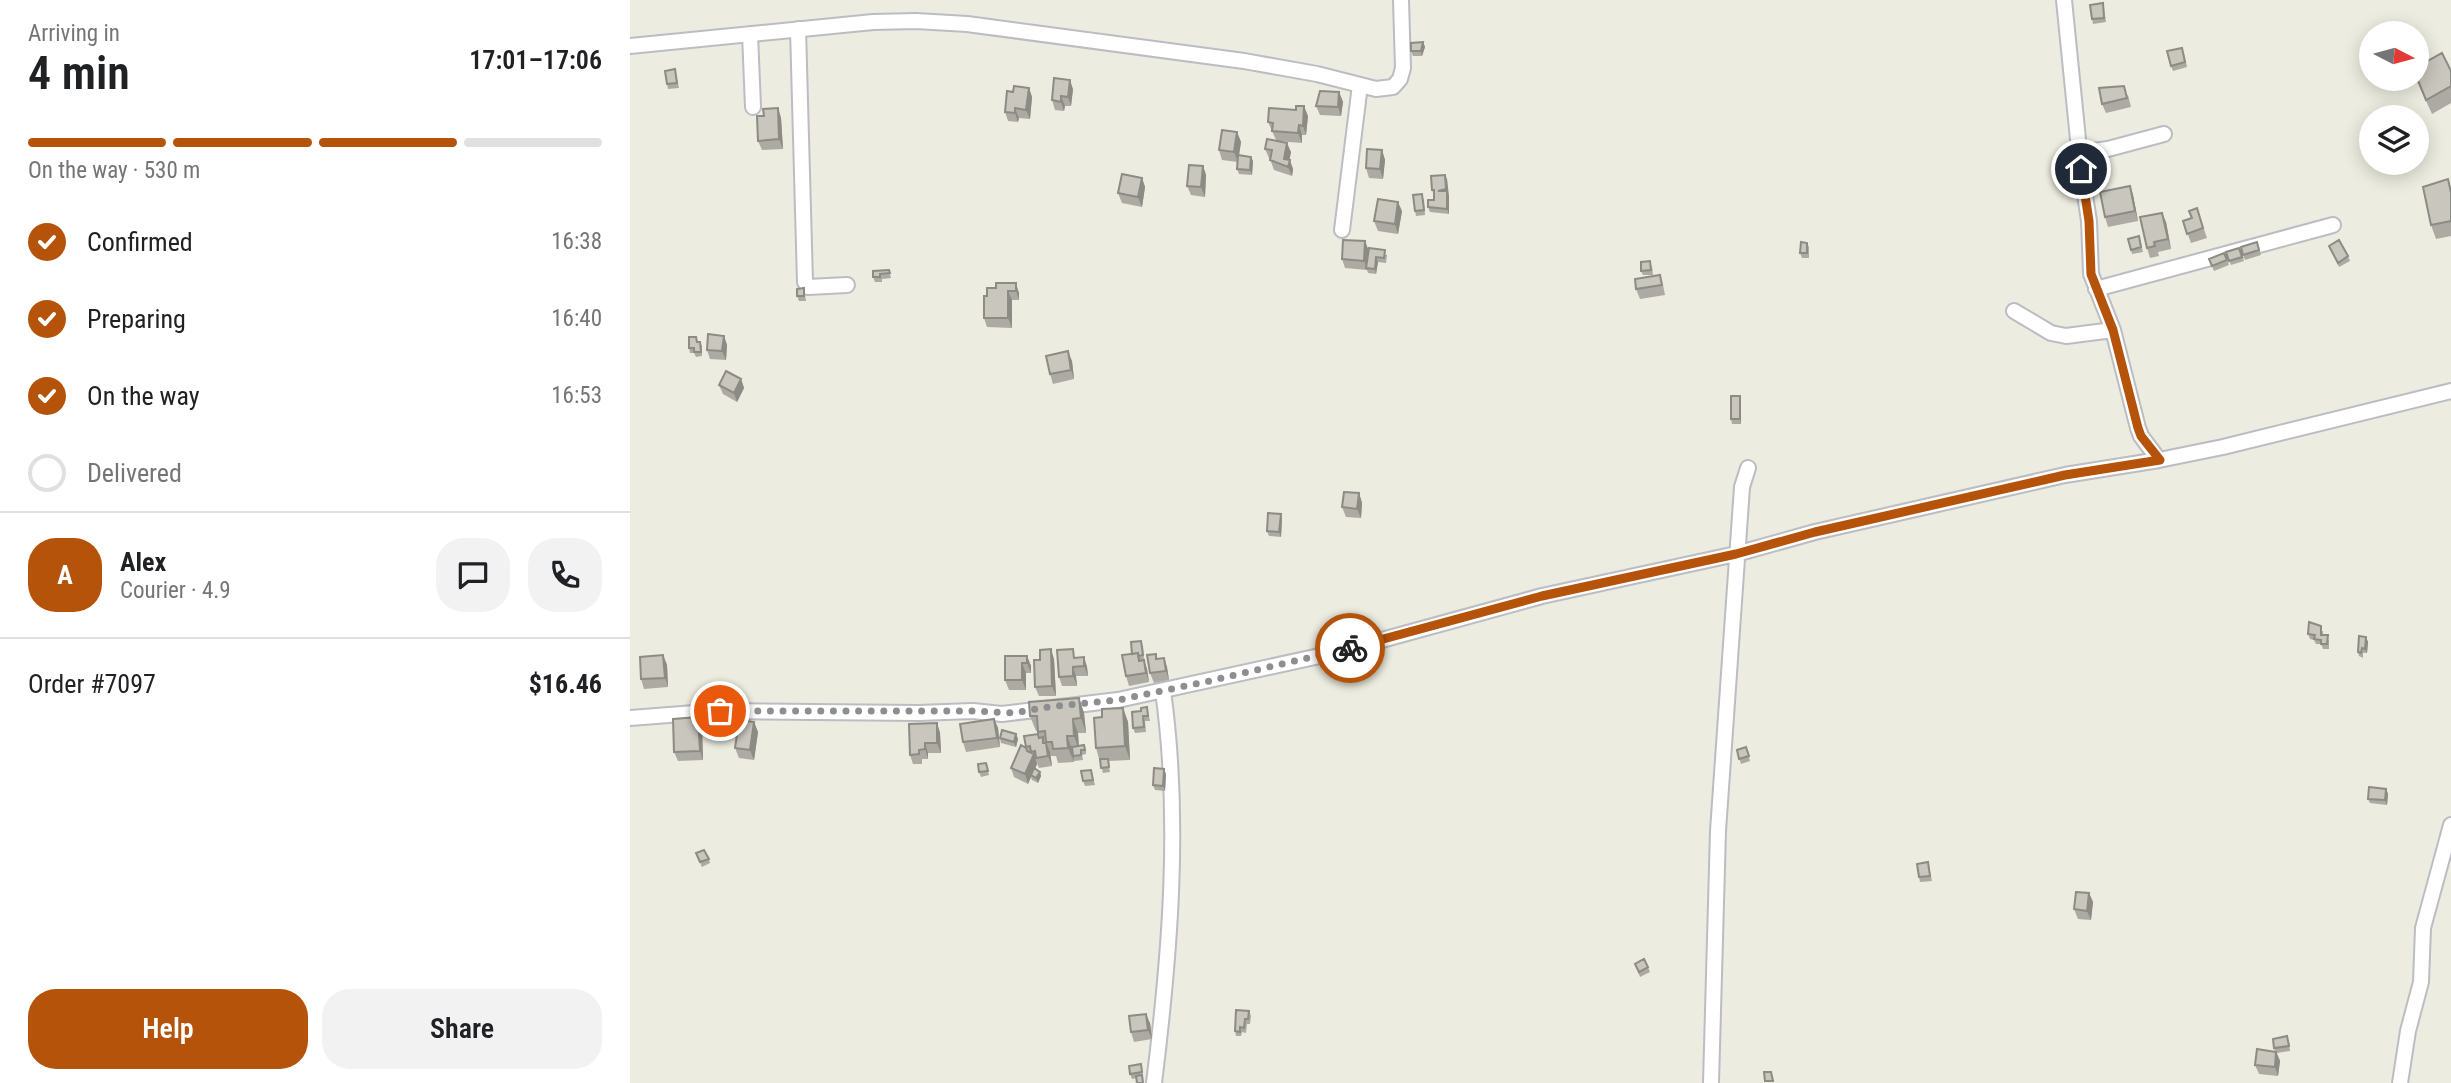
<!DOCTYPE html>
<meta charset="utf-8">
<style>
:root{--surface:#fff;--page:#f2f2f2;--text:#202124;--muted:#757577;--line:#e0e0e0;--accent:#b45309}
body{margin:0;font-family:"Roboto Condensed",sans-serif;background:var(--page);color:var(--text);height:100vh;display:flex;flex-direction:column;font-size:26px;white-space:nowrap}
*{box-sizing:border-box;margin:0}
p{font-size:23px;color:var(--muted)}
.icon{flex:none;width:38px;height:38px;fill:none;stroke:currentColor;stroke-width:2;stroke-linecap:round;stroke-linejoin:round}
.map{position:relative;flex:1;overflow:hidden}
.side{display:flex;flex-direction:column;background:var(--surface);width:630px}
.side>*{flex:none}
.needle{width:46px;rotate:96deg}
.buttons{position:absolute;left:1729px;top:21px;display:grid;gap:14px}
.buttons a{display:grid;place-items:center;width:70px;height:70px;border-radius:50%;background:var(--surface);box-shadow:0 4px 18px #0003;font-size:35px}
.pin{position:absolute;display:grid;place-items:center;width:60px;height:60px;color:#fff;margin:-30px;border:4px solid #fff;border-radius:50%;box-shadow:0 2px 7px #0007}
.courier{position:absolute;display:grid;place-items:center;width:70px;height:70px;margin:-35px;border:5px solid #b45309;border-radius:50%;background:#fff;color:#222;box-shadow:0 2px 9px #0007}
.head em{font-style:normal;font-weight:600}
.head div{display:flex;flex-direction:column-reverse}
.head{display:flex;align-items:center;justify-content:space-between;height:119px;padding:0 28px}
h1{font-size:46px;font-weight:600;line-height:52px}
.bar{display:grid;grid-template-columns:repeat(4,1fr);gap:10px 7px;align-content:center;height:84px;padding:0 28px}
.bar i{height:9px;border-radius:5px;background:var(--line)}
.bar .selected{background:var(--accent)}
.bar p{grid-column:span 4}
.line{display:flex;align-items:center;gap:18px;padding:0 28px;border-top:2px solid var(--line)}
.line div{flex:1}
.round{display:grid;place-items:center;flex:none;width:74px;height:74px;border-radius:28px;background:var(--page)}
ol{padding:0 28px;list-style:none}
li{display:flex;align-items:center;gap:21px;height:77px}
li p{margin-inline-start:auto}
li .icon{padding:7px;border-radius:50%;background:var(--accent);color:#fff;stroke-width:4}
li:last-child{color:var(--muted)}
li i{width:38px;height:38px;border:4px solid var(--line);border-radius:50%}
.button{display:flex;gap:14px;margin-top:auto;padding:14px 28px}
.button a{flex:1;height:80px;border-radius:28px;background:var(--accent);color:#fff;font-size:28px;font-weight:600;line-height:80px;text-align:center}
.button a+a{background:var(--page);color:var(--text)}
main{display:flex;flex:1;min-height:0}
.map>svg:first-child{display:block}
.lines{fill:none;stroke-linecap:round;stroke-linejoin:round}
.minor-casing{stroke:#bbbdc3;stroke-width:18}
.minor{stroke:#fff;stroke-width:14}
.wall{fill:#acaaa3}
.shaded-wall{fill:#8c8b84}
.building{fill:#c8c6bd;stroke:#8c8b84;stroke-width:2}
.done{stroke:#8d8e8f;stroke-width:7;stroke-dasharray:0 12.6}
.route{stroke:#b45309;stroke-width:9}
</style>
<main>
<section class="side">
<div class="head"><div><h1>4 min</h1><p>Arriving in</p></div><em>17:01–17:06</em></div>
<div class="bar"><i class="selected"></i><i class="selected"></i><i class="selected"></i><i></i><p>On the way · 530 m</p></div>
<ol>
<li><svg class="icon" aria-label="check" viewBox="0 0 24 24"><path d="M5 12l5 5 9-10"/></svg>Confirmed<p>16:38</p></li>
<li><svg class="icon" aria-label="check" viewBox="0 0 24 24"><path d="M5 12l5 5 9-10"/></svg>Preparing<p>16:40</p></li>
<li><svg class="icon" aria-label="check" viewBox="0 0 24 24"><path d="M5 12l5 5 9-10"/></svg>On the way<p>16:53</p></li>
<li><i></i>Delivered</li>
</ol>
<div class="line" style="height:126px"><b class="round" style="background:var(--accent);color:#fff">A</b><div><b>Alex</b><p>Courier · 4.9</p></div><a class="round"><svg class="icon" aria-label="chat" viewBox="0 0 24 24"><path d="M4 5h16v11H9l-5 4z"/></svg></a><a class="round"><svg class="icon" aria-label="phone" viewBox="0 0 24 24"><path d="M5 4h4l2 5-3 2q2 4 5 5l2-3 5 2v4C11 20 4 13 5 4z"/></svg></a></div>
<div class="line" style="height:91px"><div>Order #7097</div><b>$16.46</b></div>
<div class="button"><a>Help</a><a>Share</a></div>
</section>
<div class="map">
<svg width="1821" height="1083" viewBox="0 0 1821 1083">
<rect width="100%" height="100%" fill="#edece0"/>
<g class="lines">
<defs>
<path id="minor" d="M1434,0L1451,169L1459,221L1461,274L1483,330L1508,428L1511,436L1529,460
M168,29L175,282L178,287L217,285
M120,34L123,107
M0,46L243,22L286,21L337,24L614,61L687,74L746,89L763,87L770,79L773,68L771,0
M1449,153L1478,149L1534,134
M712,230L730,85
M1466,289L1703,225
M1384,311L1421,333L1436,336L1483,330
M0,718L90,711L288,713L343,711L372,714L488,700L708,652L912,596L1106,554L1185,532L1435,475L1529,460L1593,447L1821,391
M524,1083C540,954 551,820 533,691
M1081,1083L1088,831L1112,487L1118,468
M1770,1083L1778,1031L1791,982L1793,928L1821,825"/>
</defs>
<use href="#minor" class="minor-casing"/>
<use href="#minor" class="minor"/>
</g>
<path class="wall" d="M1474,8L1476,22L1463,24L1462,19Z
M793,42L795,47L792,56H783L781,51Z
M1554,53L1557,67L1543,71L1541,66Z
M45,69L49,88L38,89L37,84Z
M1821,71V103L1802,114L1786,79Z
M399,88L402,97L400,119L389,118L388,122L378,121L375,112L383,92Z
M443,89L441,106H435L434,111L425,110L422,100Z
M709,92L713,102L711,116L690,115L686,106Z
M1498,95L1501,107L1476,113L1472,104Z
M148,108L151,118L153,149L132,150L128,141L134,116Z
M678,116L676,135H672V143L647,141L661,152L659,160L663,169L662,176L644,170L640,159L639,158L635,149L646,140L638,122Z
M607,132L611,142L609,155L623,161L622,175L609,174L607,169L608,162L592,160L589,150Z
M752,150L755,160L753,179L739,178L736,168Z
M573,166L576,175L575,197L561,195L557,186Z
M512,178L515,187L512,207L492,203L488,193Z
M817,179L819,214L800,212L798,207L804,200V195L802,190Z
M1818,179L1821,187V236L1806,239L1801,225Z
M1500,186L1503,195L1508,221L1478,227L1475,217Z
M794,199L795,215L786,216L785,211Z
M1567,208L1577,238L1561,243L1553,221L1562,218Z
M772,211L768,234L748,231L744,221Z
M1536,222L1541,249L1528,252L1529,256L1520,258L1517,248Z
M1509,236L1513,252L1502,254L1501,250Z
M1177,243L1179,247V258H1172L1170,253Z
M1699,246L1718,256L1720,261L1709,267Z
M1611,247H1629L1631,255L1615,260Z
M1609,248L1614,261L1601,265L1596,252Z
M738,250L757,255L756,263L748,262L746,274L738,273L737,270L715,268L712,259Z
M1579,259L1597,260L1599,265L1584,271Z
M1022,266L1023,275H1013L1011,271Z
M259,270L261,278L252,279V282H245L243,277Z
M366,283L389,293V300H382V328L357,327L354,318L357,296L366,288Z
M1033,285L1035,295L1010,299L1006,289Z
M174,288L176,301H169L167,296Z
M94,336L97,345L96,360L80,359L77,350Z
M66,337L68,342H70L72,346V356L66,357L64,353H60L59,348Z
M442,361L444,379L423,384L420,374Z
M111,379L114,388L107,402L93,394L89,385Z
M1110,396L1111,401V424H1102L1101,419Z
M729,493L732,503L731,518L716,517L712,507Z
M651,514L652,519L651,537L639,536L637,531Z
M1693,631V635L1699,640V649H1693L1691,644H1686L1684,640L1680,639L1678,634Z
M1736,637L1738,642L1737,653H1733V658L1729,656L1728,652Z
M513,645L514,660L517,669L519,682L499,686L496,676L502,654Z
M33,655L37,665L38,687L14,689L11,679Z
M397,656L401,666V673H396V690H379L375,680Z
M454,657L457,667L458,676H446L447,686H432L429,677L446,658Z
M534,658L537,667L539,680L524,683L520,673Z
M424,659L426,696H409L405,687Z
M449,698L454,713L456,733H448L449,746L456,750V754L452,755L453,760L444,761L443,758L444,762L428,763L426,756H421L417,746L420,752L422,766L409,768L406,761L407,764L405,769L410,772L411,776L408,783L402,780L401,777L398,784L384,777L381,768L396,748L398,751L396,747L410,738L408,730L406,731L400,716Z
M517,707L520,721H515L516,732L505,733L503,728L511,711Z
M493,708L498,722L500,760L478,761L480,772L473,773L466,748L472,717Z
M68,717L72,727L73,760L48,761L44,752Z
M364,719L368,728L370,747L336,752L333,742Z
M124,722L128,732L124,760L109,758L105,748Z
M307,723L310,733L311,753H298V759H292V764H283L280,755Z
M386,734L388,739L386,747L371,743L370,738Z
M1116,747L1120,761L1111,764L1107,750Z
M356,763L359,775L351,777L349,772Z
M461,770L465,785L455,786L453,781Z
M536,774L535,791L525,790L523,785Z
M1756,789L1758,794L1757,805L1740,803L1738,799Z
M66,853L79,859L80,863L72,867Z
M1298,862L1302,881L1290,882L1289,877Z
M1459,893L1463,902L1461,920L1448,919L1444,909Z
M1005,964L1018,967L1020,972L1010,977Z
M619,1011L621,1016L620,1024H617L616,1033L612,1032L611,1036H606L605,1031Z
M520,1023L522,1039L504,1042L501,1032Z
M1659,1041L1660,1051L1647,1053L1650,1061L1648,1076L1629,1074L1625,1065L1645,1052L1644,1048Z
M512,1069L513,1077L502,1079L500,1074Z"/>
<path class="shaded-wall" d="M793,42L795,47L792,56L791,51Z
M440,80L443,89L441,106L438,97Z
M399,88L402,97L400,119L396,110Z
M709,92L713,102L711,116L708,107Z
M431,96L435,106L434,111L431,102Z
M674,106L678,116L676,135L673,126Z
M148,108L151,118L153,149L149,139Z
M385,108L389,118L388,122L385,113Z
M669,125L672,135V143L668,133Z
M607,132L611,142L608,162L604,152Z
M657,143L661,152L658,168L654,159Z
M752,150L755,160L753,179L750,169Z
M621,157L623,161L622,175L620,170Z
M660,160L663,169L662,176L658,167Z
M573,166L576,175L575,197L571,187Z
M815,175L817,179L819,196V214L817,209Z
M512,178L515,187L512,207L508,197Z
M1500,186L1503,195L1508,221L1505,211Z
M768,202L772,211L768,234L765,224Z
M1532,213L1536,222L1541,249L1538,239Z
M735,241L739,251L738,270L734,261Z
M746,257L748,262L746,274L745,269Z
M386,283L389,293V300L386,291Z
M378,291L382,300V328L378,318Z
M94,336L97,345L96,360L92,351Z
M438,351L442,361L444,379L441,370Z
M111,379L114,388L107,402L104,393Z
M1110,396L1111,401V424L1110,419Z
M729,493L732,503L731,518L727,509Z
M651,514L652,519L651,537L649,532Z
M1736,637L1738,642L1737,653L1735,649Z
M421,649L424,659L426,696L422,686Z
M33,655L37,665L38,687L35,678Z
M397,656L401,666V673L397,663Z
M454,657L457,667L458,676L454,666Z
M534,658L537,667L539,680L536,671Z
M514,660L517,669L519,682L516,673Z
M392,663L396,673V690L392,680Z
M443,667L446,676L447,686L443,676Z
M449,698L454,713L456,733L451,718Z
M493,708L498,722L500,760L495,746Z
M68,717L72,727L73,760L70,751Z
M364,719L368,728L370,747L367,738Z
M443,719L448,733L449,750L444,736Z
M124,722L128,732L124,760L120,750Z
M307,723L310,733L311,753L307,743Z
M386,734L388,739L386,747L384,742Z
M437,736L443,751L444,762L438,748Z
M295,743L298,753V759L295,749Z
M416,743L420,752L422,766L418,756Z
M404,754L407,764L402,776L401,775V777L398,784L395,774Z
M534,769L536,774L535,791L533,786Z
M410,772L411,776L408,783L406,778Z
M1756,789L1758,794L1757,805L1755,800Z
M1459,893L1463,902L1461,920L1457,911Z
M516,1014L520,1023L522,1039L518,1030Z
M1646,1052L1650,1061L1648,1076L1645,1067Z"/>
<path class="building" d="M1473,3L1474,18L1462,19L1460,5Z
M793,42L791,51H781V43Z
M1552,48L1555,62L1541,66L1537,51Z
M1812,53L1821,71V86L1796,100L1787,78V67Z
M45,69L47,83L37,84L35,71Z
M424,78L440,80L438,97L431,96V102L422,100Z
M384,86L399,88L396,110L385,108V113L375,112L377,91L383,92Z
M1494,86L1497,98L1472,104L1469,88Z
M690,91L709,92L708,107L686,106Z
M666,106H674L673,126L669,125L668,133L642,131L643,123L638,122L639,108L666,110Z
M148,108L149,139L128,141L127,116H134L133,109Z
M592,130L607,132L604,152L589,150Z
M637,139L657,143L654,159L660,160L658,167L640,160L642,150L635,149Z
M737,149L752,150L750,169L736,168Z
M608,155L621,157L620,170L607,169Z
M559,165L573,166L571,187L557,186Z
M492,174L512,178L508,197L488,193Z
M815,175L816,189L808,191H817V209L798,207V200H804V190H802L801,176Z
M1818,179L1821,193V221L1801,225L1793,187Z
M1500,186L1505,211L1475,217L1470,192Z
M792,194L794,210L785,211L783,195Z
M748,199L768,202L765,224L744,221Z
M1567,208L1573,228L1557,234L1553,221L1562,218L1559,211Z
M1532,213L1538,239L1524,242L1525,246L1517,248L1510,217Z
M1509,236L1511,247L1501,250L1498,239Z
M713,240L735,241L734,261L712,259Z
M1709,240L1718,256L1708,263L1699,246Z
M1171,242L1177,243V253H1170Z
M1627,242L1629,250L1613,255L1611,247Z
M739,248L755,250L754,258L746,257L745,269L736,268Z
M1609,248L1612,257L1599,261L1596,252Z
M1594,253L1597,260L1582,266L1579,259Z
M1020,261L1021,270L1011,271V262Z
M259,270L260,273L250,274V277H243V271Z
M1030,275L1032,285L1006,289L1005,279Z
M366,283H386V291H378V318H354V296H357V288H366Z
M174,288V296H167V289Z
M78,334L94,336L92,351L77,350Z
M59,337H66L67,342H70L71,352H64V348H59Z
M438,351L441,370L420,374L416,356Z
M96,371L111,379L104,393L89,385Z
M1101,396H1110V419H1101Z
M714,492L729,493L727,509L712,507Z
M638,513L651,514L649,532L637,531Z
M1679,622L1691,626V635H1698L1697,644H1691V640L1684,639L1685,635L1678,634Z
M1729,636L1736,637L1735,649L1732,648L1731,653L1728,652Z
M511,641L513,655L508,656V653L502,654L501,642Z
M421,649L422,686L405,687L404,660H410V650Z
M443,649L444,658L454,657V666L443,667V676L429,677L427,650Z
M508,653L509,661L514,660L516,673L496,676L492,655Z
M526,654V659L534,658L536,671L520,673L517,655Z
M33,655L35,678L11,679L10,657Z
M375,656H397V663H392V680H375Z
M449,698L451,718L443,719L444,736H437L438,748L423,749L422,742H416L415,731L408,732L407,716H400L399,702Z
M517,707L518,716H513L514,727L503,728L502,712L511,711V708Z
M493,708L495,746L466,748L464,718L472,717V709Z
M68,717L70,751L44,752L43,719Z
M364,719L367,738L333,742L330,724Z
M109,720L124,722L120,750L105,748Z
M307,723V743H295V749L289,750V754L280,755L279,724Z
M372,730L386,734L384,742L370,738Z
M408,734L409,738L413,737V743H416L418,756L406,758L405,751L401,752L400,746L396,747L394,736Z
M391,745L396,748L397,751L404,754L395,774L381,768Z
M454,745L455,750H451V755L443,756L442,747Z
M1116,747L1119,756L1109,759L1107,750Z
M470,759H478L479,767L471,768Z
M356,763L358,771L349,772L348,764Z
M404,768L410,772L406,778L401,775Z
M524,768L534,769L533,786L523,785Z
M461,770L463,780L453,781L451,771Z
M1739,787L1756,789L1755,800L1738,799Z
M74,850L79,859L70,862L66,853Z
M1298,862L1300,876L1289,877L1287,864Z
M1446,892L1459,893L1457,911L1444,909Z
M1014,959L1018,967L1009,972L1005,964Z
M606,1010L619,1011L618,1019H615L614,1028L610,1027V1032L605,1031Z
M516,1014L518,1030L501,1032L499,1016Z
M1657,1036L1659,1046L1644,1048L1643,1039Z
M1627,1049L1646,1052L1645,1067L1625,1065Z
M511,1064L512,1072L500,1074L499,1066Z
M1134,1072H1141L1143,1081H1135Z
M512,1075L513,1083H507L506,1076Z"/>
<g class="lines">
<path class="done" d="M90,711H343L384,713L418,707L488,700L575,682L720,648"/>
<path class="route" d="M720,648L912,596L1106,554L1185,532L1435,475L1530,460L1511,436L1508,428L1483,330L1461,274L1459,221L1451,169"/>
</g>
</svg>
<div class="buttons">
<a><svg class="needle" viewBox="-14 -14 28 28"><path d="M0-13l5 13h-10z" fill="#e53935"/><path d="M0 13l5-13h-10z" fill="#757577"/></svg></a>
<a><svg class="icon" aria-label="layers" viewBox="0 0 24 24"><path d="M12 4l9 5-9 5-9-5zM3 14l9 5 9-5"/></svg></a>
</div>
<div class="pin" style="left:90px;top:711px;background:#ea580c"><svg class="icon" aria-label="bag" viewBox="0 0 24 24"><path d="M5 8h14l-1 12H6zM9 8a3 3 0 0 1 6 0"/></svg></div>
<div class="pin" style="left:1451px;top:169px;background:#1f2937"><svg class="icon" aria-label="home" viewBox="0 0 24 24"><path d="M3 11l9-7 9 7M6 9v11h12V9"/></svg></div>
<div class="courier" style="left:720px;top:648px"><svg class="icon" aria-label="bike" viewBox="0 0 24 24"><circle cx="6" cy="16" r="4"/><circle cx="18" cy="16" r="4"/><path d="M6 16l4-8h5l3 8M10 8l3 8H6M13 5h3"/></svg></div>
</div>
</main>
